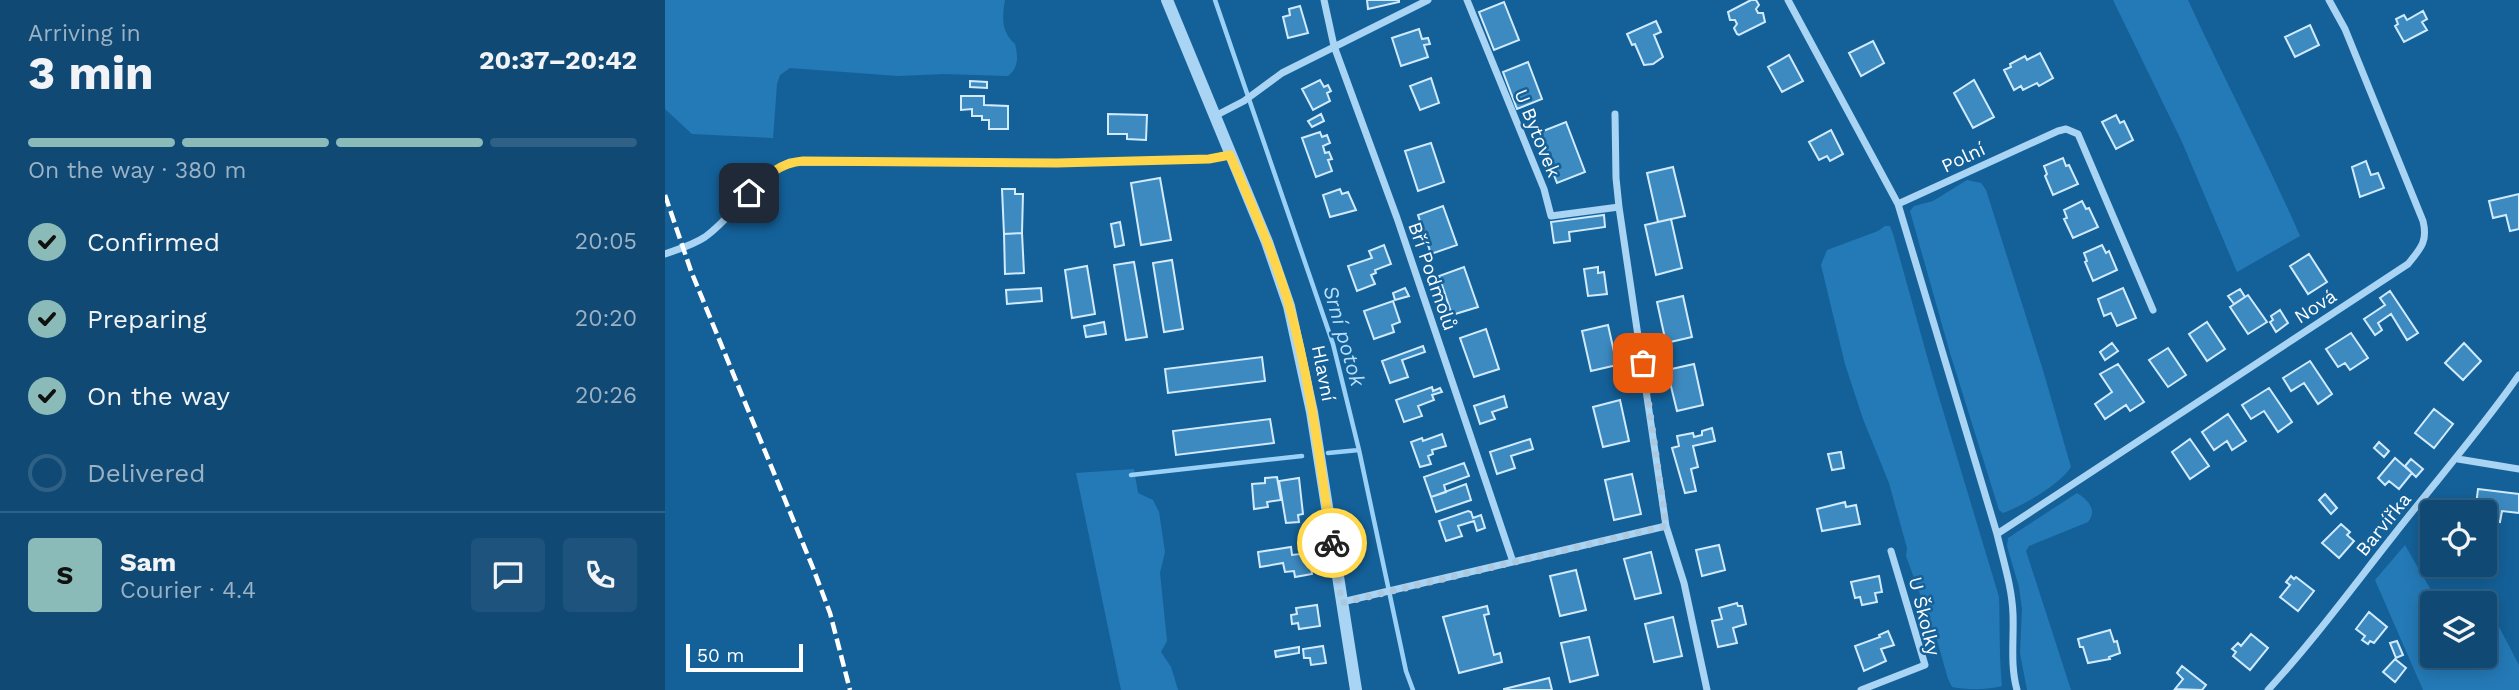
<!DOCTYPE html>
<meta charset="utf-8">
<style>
:root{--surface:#0f4974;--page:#1d537c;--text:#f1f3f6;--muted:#9bb2c5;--line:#2f6186;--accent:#8bbbb9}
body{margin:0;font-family:"Work Sans",sans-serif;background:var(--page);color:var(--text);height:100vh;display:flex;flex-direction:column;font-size:26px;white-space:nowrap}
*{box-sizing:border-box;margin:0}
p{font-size:23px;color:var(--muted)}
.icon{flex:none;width:38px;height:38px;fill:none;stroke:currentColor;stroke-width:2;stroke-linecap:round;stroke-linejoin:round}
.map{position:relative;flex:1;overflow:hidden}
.drawer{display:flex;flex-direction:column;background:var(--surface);width:665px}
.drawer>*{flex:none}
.fabs{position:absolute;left:1755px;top:500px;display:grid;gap:14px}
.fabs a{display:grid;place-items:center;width:77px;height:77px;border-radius:7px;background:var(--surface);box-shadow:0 4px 18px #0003,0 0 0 2px var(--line);font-size:35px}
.scale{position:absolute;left:21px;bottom:18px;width:117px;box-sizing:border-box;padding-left:7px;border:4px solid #fff;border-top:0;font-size:19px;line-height:24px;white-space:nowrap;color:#fff;-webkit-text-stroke:5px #14619a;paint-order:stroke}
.pin{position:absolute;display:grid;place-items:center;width:60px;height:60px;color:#fff;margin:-30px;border-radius:14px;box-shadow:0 4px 10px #0006}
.courier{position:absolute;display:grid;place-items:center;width:70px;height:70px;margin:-35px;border:5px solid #ffd54a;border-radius:50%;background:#fff;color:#222;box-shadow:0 2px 9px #0007}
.headline em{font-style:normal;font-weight:700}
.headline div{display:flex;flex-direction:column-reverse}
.headline{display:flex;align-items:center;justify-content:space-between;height:119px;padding:0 28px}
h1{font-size:46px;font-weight:700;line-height:52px}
.bar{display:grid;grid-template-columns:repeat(4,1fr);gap:10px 7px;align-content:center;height:84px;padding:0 28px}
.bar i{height:9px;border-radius:5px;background:var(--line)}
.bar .selected{background:var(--accent)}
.bar p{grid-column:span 4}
.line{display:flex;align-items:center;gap:18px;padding:0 28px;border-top:2px solid var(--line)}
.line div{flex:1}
.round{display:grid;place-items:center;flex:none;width:74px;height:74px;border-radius:7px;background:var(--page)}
ol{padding:0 28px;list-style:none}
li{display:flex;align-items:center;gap:21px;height:77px}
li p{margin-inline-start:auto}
li .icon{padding:7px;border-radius:50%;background:var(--accent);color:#111;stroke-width:4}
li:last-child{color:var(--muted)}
li i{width:38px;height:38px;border:4px solid var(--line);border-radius:50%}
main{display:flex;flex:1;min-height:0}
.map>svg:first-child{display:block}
.green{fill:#247ab7}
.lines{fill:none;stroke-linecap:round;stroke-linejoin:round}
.stream{stroke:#9bd1f6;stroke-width:4.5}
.building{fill:#3d8ac1;stroke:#d1ebfd;stroke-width:2}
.minor{stroke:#a9d4f3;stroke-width:7}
.tertiary{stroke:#a9d4f3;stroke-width:12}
.rail{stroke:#fff;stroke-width:4.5;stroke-dasharray:12 5;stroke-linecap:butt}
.done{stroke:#adc8dc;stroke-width:7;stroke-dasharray:0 12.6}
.route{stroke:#ffd54a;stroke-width:9}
.labels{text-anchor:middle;stroke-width:5;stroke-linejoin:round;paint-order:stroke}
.street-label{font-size:19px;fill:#fff;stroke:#14619a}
.water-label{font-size:21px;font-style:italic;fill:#b6def9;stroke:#14619a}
</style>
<main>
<section class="drawer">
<div class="headline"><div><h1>3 min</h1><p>Arriving in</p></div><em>20:37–20:42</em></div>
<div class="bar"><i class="selected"></i><i class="selected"></i><i class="selected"></i><i></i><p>On the way · 380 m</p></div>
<ol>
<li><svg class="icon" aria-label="check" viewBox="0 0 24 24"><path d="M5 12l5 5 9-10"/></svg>Confirmed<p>20:05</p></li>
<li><svg class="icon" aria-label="check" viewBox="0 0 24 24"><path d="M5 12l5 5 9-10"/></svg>Preparing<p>20:20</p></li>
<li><svg class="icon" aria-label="check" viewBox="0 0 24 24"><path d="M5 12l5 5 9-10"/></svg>On the way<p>20:26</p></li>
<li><i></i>Delivered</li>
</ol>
<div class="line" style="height:126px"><b class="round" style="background:var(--accent);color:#111">S</b><div><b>Sam</b><p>Courier · 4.4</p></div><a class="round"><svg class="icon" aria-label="chat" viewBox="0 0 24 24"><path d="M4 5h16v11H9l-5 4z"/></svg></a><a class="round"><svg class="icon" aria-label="phone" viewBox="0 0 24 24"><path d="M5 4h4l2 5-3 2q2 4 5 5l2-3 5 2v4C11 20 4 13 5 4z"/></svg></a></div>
</section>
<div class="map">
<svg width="1854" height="690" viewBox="0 0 1854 690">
<rect width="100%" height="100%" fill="#14619a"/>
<path class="green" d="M0,0H340C337,17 336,32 350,44C353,56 354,68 343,76L278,74L233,76L125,68L115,75L112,84L108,138L27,134L0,109Z
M1448,0H1523C1559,79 1600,156 1635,236L1572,272L1517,142Z
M1302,180L1316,183L1321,190L1377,367L1406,467C1394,485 1359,505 1338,513L1334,510L1285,353L1245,211L1249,206L1268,201Z
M1220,226H1225L1228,234L1267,374L1334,597C1335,627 1334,656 1337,686C1321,690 1303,690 1287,687L1283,679L1272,640L1241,556L1242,548L1224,483L1198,419L1180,364L1156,265L1162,250L1213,231Z
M469,469L473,493L488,500L494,512L500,552L495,573L502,641L496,652L506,667L513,690H456L411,473Z
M1412,493C1423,500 1433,510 1423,522L1364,546L1361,551L1406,690H1362L1355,653L1357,609L1354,587L1342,546L1343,538Z
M1740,545L1774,604H1768V656H1820V629L1832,623L1854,665V690H1758L1710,580Z"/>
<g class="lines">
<path class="stream" d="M550,0L668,344L694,450L741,671L748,690
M663,453L694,450
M466,475L637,456"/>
</g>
<path class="building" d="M702,0H734V2L703,9Z
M1086,0H1091L1094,5L1091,9L1093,13H1098L1100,22L1074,35L1072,34L1069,28L1072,24L1070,20H1065L1063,12Z
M839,2L854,40L829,50L814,12Z
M635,6L643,33L623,38L618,17L625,15L624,9Z
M1758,11L1762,19L1757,22L1762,30L1739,42L1730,26L1733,24L1731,19L1739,15L1742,20Z
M991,21L996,32L989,35L998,57L988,64L979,65L970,44L967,45L962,34Z
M1645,25L1654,45L1630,57L1620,37Z
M754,29L757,39L763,38L765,44L759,45L763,57L736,66L727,38Z
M1208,41L1219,63L1196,76L1184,53Z
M1375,53L1388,78L1374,86L1372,83L1358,90L1356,86L1349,90L1339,70L1346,67L1345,64L1360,56L1362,60Z
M1124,55L1138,81L1117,92L1103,67Z
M863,62L877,99L852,109L838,72Z
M766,78L774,103L755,110L745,86Z
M655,80L659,87L663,85L666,91L662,93L665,101L648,110L637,89Z
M1309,80L1329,117L1308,128L1289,93Z
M305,81L322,82V88L305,87Z
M296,96H319V105L343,106V129H324V120H317V116H307V109L296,110Z
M443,114L482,115L481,140L462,139V134H443Z
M656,114L659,121L647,127L643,121Z
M1451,115L1455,123L1459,121L1468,140L1451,149L1437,122Z
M901,122L920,172L892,183L873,133Z
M1166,130L1178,154L1165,161L1162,156L1154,160L1144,142Z
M655,132L657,137L662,135L665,143L658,146L660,153L664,152L667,159L663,160L667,171L651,177L637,138Z
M766,143L779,182L753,191L740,151Z
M1398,158L1401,166L1404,165L1413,184L1388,195L1380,176L1382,174L1379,166Z
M1701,161L1706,175L1713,173L1719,188L1695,197L1687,167Z
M1008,167L1020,216L993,222L982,173Z
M495,178L506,240L476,245L466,183Z
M337,189H350V194H358L357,233L339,234Z
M675,189L677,194L683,192L691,210L665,217L658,195Z
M1854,194V229L1845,231L1841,215L1828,218L1824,201Z
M1417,201L1421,209L1424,208L1433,227L1408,238L1399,219L1402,218L1399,210Z
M778,206L792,245L766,254L753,215Z
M939,215L940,227L904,232L905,241L889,243L886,222Z
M1006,219L1017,268L991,275L980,225Z
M455,222L459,245L450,247L446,224Z
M357,233L359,273L340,274L339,234Z
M719,245L726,264L710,270L711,273L706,275L710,284L692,291L683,266L707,258L704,251Z
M1437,245L1441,253L1444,251L1452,270L1428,281L1420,262L1422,261L1419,253Z
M1644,254L1662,282L1643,294L1625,266Z
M507,260L518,329L499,332L488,263Z
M469,262L482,337L461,340L449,265Z
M422,266L430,314L407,318L400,270Z
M799,267L813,307L787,315L774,276Z
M933,267V273L939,272L942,294L923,296L919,269Z
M376,288L377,301L342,304L341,290Z
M740,288L744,296L730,300L728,293Z
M1458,288L1471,318L1452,326L1446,313L1439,316L1433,299Z
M1575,289L1580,297L1569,304L1563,296Z
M1725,291L1753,333L1742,340L1726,314L1713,323L1717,330L1710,335L1699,319L1720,305L1715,298Z
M1583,295L1602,322L1583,334L1565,307Z
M1018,296L1027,337L1001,343L992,302Z
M728,301L735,322L727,325L729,332L709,339L699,311Z
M1615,310L1623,323L1611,332L1605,322L1608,320L1606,316Z
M439,322L441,334L421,337L419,326Z
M1542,322L1560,349L1542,361L1524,334Z
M943,325L952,365L926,371L917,331Z
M821,329L834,369L809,377L795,338Z
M1686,333L1703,358L1685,370L1680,363L1673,367L1661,349Z
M1447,343L1453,351L1440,360L1435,352Z
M1799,343L1816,361L1798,380L1780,363Z
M758,346L760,352L737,360L743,377L725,383L717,361Z
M1503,348L1521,375L1503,387L1484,360Z
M597,357L600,381L503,393L500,369Z
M1645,361L1667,394L1653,404L1639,383L1626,391L1618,378Z
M1029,364L1038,405L1012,411L1002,370Z
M1453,364L1479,402L1465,411L1461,405L1440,419L1430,404L1447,392L1435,374Z
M767,387L768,391L775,388L777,392L767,395L769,400L753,406L757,416L739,422L731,400Z
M1604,388L1627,422L1613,432L1599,411L1586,419L1577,405Z
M839,396L842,407L827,412L830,419L815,424L809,406Z
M955,400L964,441L938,447L928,407Z
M1769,409L1788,424L1769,448L1750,433Z
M1563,414L1581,441L1567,450L1562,441L1549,450L1537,432Z
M605,419L609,443L511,455L508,431Z
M1047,428L1050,441L1028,446L1033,467L1026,469L1031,491L1020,493L1007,448L1014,446L1012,436L1028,433L1029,437L1037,435V431Z
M777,434L781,446L767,450L768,454L763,456L766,464L755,467L746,442L757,438L758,441Z
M865,439L868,449L846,456L850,468L832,474L825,452Z
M1525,439L1544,466L1525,479L1507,452Z
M1714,442L1724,451L1719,457L1709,448Z
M1176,452L1179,468L1167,470L1163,454Z
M1730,458L1747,473L1734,489L1724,481L1720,485L1713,478Z
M1746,459L1758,469L1751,477L1740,466Z
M799,463L804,476L779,485L781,492L766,497L759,477Z
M967,474L976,514L949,520L940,480Z
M612,477L616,500L602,502L603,507L589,509L587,484L600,483V478Z
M634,478L638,514L633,515L634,522L621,523L614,481Z
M801,484L806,500L771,512L766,497Z
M1813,489L1854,494V513L1837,511L1835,522L1830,521L1829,533L1820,532V513H1810Z
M1660,494L1672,508L1666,514L1654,500Z
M1180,502L1181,507L1191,505L1195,524L1157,531L1152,509Z
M803,511L806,512L808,518L816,515L820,528L812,531L809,521L793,526L797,536L781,541L774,521Z
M1676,524L1685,532L1682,535L1689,541L1674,558L1657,543Z
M1054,545L1060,570L1037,576L1031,550Z
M626,547L627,555L644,553L647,574L630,577L629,571L620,572L618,563L595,567L593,552Z
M986,552L996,593L970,599L959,559Z
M911,570L921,610L895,616L885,576Z
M1214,576L1217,592L1210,593L1212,602L1197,605L1195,597L1190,598L1186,582Z
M1626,576L1629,579L1631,577L1649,591L1633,611L1615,597L1625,585L1621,582Z
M1072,603L1073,606H1077L1081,624L1068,628L1072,643L1053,647L1047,621L1057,619L1054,608Z
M652,605L655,626L634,629L633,623L627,624L626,615L632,614L631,608Z
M822,606L824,614L819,615L829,655L835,653L837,662L794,673L778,617Z
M1704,612L1722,627L1709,643L1705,641L1703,644L1697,640L1700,636L1691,629Z
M1008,617L1017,656L989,662L980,624Z
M1445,630L1449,642L1452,641L1455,653L1444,657L1445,659L1423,663L1418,647H1415L1413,639Z
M1223,631L1229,645L1216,649L1221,661L1199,671L1190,646L1215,637L1214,635Z
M1586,634L1603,648L1585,670L1568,656L1571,652L1567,649L1573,643L1576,646Z
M924,637L933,675L905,682L896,643Z
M1732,641L1738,655L1731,658L1725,643Z
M658,646L661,663L646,665L645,658H639L638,649Z
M634,647V653L611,657L610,651Z
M1730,659L1741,668L1730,682L1718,672Z
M1517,666L1541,685L1537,690L1510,689L1518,679L1512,673Z
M884,678L887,690H839V689Z"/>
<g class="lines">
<path class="minor" d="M659,0L669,46L732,218L848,562
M802,0L879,189L886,216L954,207
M1123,0L1233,204L1393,131L1401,129L1413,134L1488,310
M950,114L951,178L954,207L1001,526L1019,583L1042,690
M550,116L579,101L617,73L763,0
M1233,204L1332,534C1338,560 1347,587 1348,614C1349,640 1345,665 1352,690
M0,254C14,249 28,245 40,237C71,215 89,177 125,162L392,163L544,159L565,154
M1793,459L1854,469
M1332,534L1743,264C1756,248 1763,241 1758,221L1680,29L1664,0
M677,602L1001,526
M1196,690L1260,665L1226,551
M1603,690C1648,641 1687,588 1728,536C1770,482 1815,431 1854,375"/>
<path class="tertiary" d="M502,0L602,242L624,306L647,412L691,690"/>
<path class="rail" d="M0,195L26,271L148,568L165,613L185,690"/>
</g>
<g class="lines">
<path class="done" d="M667,543L677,603L1001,526L978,363"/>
<path class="route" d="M84,193C101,176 114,163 138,161L392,163L544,159L565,155C586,204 609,253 624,305C646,382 655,464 667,543"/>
</g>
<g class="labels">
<g class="street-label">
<text transform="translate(873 133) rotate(68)" y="7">U Bytovek</text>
<text transform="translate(1298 157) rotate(-25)" y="7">Polní</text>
<text transform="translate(768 276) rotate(71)" y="7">Bří Podmolů</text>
<text transform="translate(1650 306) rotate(-33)" y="7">Nová</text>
<text transform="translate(659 373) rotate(79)" y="7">Hlavní</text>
<text transform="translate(1718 524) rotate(-51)" y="7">Barvířka</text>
<text transform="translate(1260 616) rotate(76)" y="7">U Školky</text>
</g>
<g class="water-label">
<text transform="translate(679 336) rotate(74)" y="7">Srní potok</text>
</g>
</g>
</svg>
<div class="fabs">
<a><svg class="icon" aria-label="locate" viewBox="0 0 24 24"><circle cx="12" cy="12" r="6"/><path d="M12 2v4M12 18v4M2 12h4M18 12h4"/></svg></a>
<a><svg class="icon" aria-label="layers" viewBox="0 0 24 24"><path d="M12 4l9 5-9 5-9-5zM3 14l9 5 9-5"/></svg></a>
</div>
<div class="scale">50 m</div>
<div class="pin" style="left:978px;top:363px;background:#ea580c"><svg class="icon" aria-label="bag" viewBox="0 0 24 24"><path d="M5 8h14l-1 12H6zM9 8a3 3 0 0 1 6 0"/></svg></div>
<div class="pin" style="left:84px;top:193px;background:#1f2937"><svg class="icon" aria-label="home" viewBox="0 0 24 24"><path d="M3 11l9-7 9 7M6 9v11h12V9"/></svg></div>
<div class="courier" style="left:667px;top:543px"><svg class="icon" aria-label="bike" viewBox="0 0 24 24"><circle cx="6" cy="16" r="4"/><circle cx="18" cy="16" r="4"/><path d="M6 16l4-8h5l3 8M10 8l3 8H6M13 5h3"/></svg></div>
</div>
</main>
